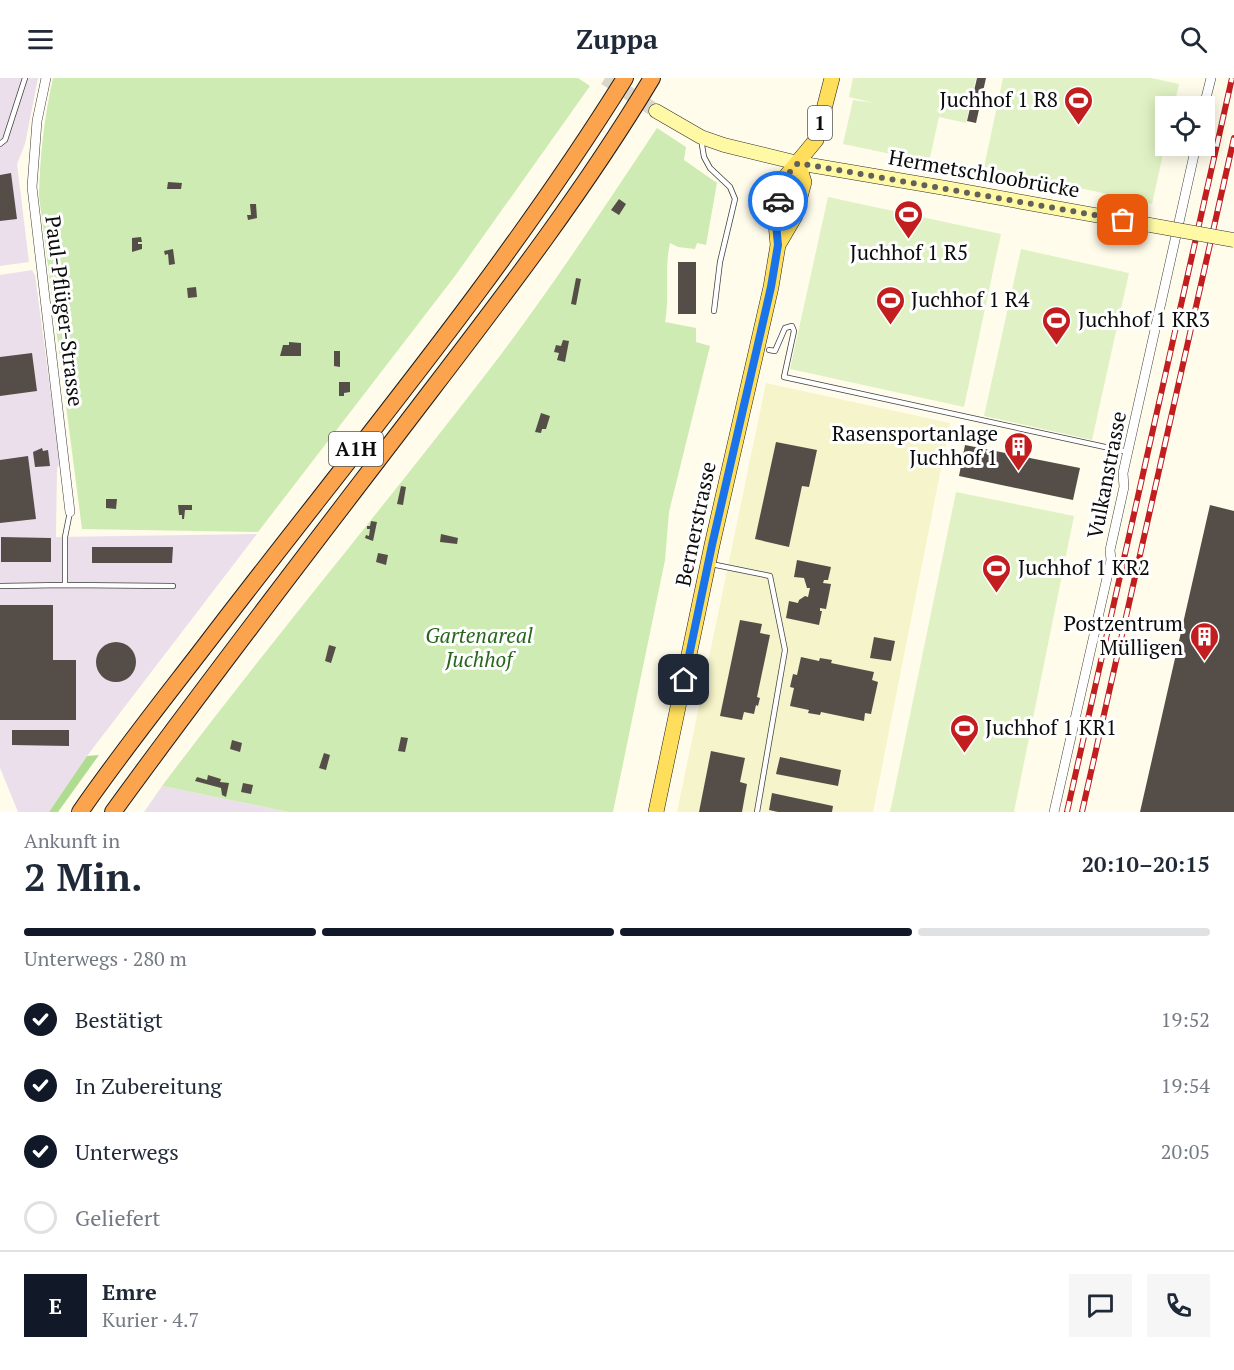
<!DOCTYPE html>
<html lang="de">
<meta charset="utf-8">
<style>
:root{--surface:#fff;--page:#f6f6f7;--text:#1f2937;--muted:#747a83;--line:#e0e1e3;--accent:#111827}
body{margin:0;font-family:"PT Serif",serif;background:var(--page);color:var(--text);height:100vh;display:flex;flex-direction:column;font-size:22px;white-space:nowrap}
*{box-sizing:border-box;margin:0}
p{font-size:20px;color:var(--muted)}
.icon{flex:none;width:33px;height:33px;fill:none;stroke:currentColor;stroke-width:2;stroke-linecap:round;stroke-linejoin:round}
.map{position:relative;height:734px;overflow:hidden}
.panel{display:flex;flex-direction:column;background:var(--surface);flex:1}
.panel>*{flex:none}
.fabs{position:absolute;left:1155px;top:18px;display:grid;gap:12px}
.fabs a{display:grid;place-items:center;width:60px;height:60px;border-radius:0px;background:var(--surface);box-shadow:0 3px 15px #0003;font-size:30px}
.pin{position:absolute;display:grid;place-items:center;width:51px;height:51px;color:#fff;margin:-26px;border-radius:12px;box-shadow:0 3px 9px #0006}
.courier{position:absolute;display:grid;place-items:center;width:60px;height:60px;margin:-30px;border:4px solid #1a73e8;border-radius:50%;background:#fff;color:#222;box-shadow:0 2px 8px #0007}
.summary em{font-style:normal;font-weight:700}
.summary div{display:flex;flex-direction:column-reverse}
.summary{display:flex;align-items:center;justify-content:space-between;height:102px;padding:0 24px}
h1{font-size:39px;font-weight:700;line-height:45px}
.bar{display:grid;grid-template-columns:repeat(4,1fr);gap:9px 6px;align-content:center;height:72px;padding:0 24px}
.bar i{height:8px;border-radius:4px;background:var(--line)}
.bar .active{background:var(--accent)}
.bar p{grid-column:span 4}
.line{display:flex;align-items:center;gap:15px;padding:0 24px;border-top:2px solid var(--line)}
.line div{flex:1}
.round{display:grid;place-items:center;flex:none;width:63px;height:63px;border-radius:0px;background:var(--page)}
ol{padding:0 24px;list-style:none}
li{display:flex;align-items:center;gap:18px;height:66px}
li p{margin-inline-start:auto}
li .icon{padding:6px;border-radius:50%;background:var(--accent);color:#fff;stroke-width:4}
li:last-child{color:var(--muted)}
li i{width:33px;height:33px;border:3px solid var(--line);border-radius:50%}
header{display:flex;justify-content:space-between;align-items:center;height:78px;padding:0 24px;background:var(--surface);font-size:27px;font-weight:700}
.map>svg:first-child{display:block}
.industrial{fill:#ebdfec}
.farmland{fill:#f6f4ca}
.green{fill:#ceebb3}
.forest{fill:#b0dc92}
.pitch{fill:#e0f2c5}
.building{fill:#554e48}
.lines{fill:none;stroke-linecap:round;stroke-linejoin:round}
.secondary-tunnel{stroke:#dbd8ca;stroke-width:14;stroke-dasharray:14 7;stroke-linecap:butt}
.lane-casing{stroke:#3f3f3f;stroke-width:6}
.street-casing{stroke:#3f3f3f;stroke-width:10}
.secondary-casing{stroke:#2e2e2e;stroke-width:15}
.primary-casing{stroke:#1d1d1d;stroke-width:16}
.highway-casing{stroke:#1d1d1d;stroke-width:18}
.lane{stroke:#fff;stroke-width:4.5}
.street{stroke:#fff;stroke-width:9}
.secondary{stroke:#fff9a6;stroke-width:14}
.primary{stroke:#ffde5b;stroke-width:15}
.highway{stroke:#fba44d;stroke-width:16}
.rail-casing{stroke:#c21e1f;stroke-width:6}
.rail{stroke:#fff;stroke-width:4;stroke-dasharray:11;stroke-linecap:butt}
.secondary-bridge-casing{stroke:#2e2e2e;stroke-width:15;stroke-linecap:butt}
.secondary-bridge{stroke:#fff9a6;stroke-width:14}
.done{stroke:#61605a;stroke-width:6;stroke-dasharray:0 10.8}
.route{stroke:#1a73e8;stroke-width:8}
.labels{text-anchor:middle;stroke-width:6;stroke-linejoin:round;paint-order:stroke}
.shield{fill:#fff;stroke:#555;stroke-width:1.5}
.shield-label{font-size:20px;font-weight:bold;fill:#0c0c0c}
.poi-label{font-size:21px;fill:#0c0c0c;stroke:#fff;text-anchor:start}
.street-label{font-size:21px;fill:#0c0c0c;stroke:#fff}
.park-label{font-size:21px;font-style:italic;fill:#26661a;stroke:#fff}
</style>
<header><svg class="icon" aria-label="menu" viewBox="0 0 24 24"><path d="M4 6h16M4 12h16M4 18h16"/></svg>Zuppa<svg class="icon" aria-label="search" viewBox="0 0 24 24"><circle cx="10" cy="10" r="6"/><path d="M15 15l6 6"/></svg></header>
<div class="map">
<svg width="1234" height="734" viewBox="0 0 1234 734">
<rect width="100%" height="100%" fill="#fffceb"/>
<path class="industrial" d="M0,0H38L25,66L17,86L29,184L0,188Z
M32,192L35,197L59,378V386L57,390L56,459L257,456L87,678L49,734H18L0,690V197Z
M162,708L289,734H144Z"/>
<path class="farmland" d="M766,305L950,345L873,734H677Z"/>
<path class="green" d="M53,0H578L590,8L455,198L258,454L82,451L39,118C40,78 44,40 53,0Z
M657,50L686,69L684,82L717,105L706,167L697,165L695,171L678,169L670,165C664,191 670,218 665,244L696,250V264L710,268L669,434L665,482L613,734H289L162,708C267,568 379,435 486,296C547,217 602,133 657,50Z"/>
<path class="forest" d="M99,677L58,734H49L87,678Z"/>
<path class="pitch" d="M853,0H976L966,45L939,39L929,84L843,66L853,22L874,25L849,19Z
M1003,0H1151L1179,6L1174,28H1166L1165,67L1152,126L984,89Z
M828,119L1001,156L964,329L790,291Z
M1021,171L1129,195L1092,362L984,338Z
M956,414L1074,438L1014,734H890Z"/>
<path class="building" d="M977,0H986L976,45L967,43Z
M11,95L17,141L0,143V97Z
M168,104L182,105L181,111H167Z
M619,121L626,126L619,137L611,132Z
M250,126H256L257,140L248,142L247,137H251Z
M141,159L142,164H138V166H142V171L132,174V160Z
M57,161V166L61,165L62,172L52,174L50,162Z
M173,171L175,186L169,187L168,176L165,177L164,173Z
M678,184H696V236H678Z
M576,200L581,201L576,227L571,226Z
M196,209L197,219L188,220L187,210Z
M563,262L569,263L565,284L557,282L559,275L554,274L556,267L561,268Z
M289,264L301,265V278H280L283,267H289Z
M334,273H340V289L334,288Z
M32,275L37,313L0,318V279Z
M339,304H350V314L344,315V318H339Z
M541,335L550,338L546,351H542L541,355L535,354Z
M776,364L817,372L809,409L802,408L789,469L755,461Z
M965,367L1080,390L1073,422L959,398Z
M42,370L43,373L48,372L50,388L35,389L33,374Z
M28,378L36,441L0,445V382Z
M401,408L406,409L403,427L397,426Z
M106,421H117L116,431L106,430Z
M178,427H192V432H185L184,441H182V437H179Z
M1210,427L1234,433V734H1140Z
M371,443L377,444L373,463L365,460L366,457L369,458L370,451H367V448H370Z
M441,456L458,460L457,466L440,464Z
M1,459L51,460V484H1Z
M92,469H173L172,485H92Z
M378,475L388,477L386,487L376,484Z
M797,482L831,489L828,502H824L823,505L831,506L826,531L820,530V533H822L819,547L786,540L789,523L798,525L799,522L805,518L808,519L810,510H807L804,500L794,499Z
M0,527H53V582H76V642H0Z
M740,542L762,546L760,555L770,557L757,619L760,620L758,628L756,627L754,636L744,634L742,642L720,638Z
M874,559L895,563L891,583L870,580Z
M96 584a20 20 0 1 1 40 0a20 20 0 1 1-40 0Z
M329,567L336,569L331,585L325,583Z
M801,579L819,583L820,580L832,582L831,585L874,594L872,602L878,604L871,636L865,635L864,643L821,634L820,637L808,635L809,632L790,628L794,610L790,609L793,596L797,597Z
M12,652H69V668L12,667Z
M401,659L408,660L405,674L398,673Z
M232,662L242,665L240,674L230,671Z
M711,673L745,680L740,704L747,706L742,734H699Z
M324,675L330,677L326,692L319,690Z
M780,679L841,692L838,708L776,696Z
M208,697L221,701L220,704L229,705L226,719L222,717L221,710L195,703L197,699L207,702Z
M243,705L253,707L251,716L241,714Z
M772,715L833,728L832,734H778L769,732Z"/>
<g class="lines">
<path class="secondary-tunnel" d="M605,0L656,33"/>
<defs>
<path id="lane" d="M701,61L704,79L710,90L730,109L735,121L720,184L714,233
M0,66L5,62L25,0
M769,272L775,273L785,250L792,248L794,253L784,299L1128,374
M711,486L770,498L785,572L757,734
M65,507L173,508
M0,508L65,507V459L70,434"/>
<path id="street" d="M46,0L37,43L32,109L70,434
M1204,28L1211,0
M1054,734L1111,482L1110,472L1124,409L1123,395L1196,68"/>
<path id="secondary" d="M656,33L701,59L724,67L798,85L945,110"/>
<path id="primary" d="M778,167L795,138L797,130L804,104L798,85
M656,734L712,467L771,209L778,167L775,135L782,103L816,62L832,0"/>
<path id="highway" d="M80,734C120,676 164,621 207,565C349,379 501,199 625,0
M113,734C216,592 324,453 430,314C508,212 586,110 652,0"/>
</defs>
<use href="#lane" class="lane-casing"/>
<use href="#street" class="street-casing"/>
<use href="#secondary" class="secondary-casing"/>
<use href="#primary" class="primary-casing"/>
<use href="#highway" class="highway-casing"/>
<use href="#lane" class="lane"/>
<use href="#street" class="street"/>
<use href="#secondary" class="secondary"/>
<use href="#primary" class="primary"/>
<use href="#highway" class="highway"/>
<defs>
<path id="rail" d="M1067,734L1232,0
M1082,734L1234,60"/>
</defs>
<use href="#rail" class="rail-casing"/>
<use href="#rail" class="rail"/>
<defs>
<path id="secondary-bridge" d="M945,110L1234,162"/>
</defs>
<use href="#secondary-bridge" class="secondary-bridge-casing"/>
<use href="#secondary-bridge" class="secondary-bridge"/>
</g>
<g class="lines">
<path class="done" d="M778,123L782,103L798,85L1123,142"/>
<path class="route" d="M684,602L712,467L771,209L778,167L775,135L778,123"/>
</g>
<defs>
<symbol id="stadium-pin" viewBox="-11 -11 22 30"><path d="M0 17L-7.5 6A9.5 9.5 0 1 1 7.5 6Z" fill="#c21e1f" stroke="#fff"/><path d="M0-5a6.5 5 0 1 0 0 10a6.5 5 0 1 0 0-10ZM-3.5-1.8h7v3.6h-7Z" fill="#fff"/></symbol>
<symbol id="building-pin" viewBox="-11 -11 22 30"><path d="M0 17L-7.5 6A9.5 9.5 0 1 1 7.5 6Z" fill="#c21e1f" stroke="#fff"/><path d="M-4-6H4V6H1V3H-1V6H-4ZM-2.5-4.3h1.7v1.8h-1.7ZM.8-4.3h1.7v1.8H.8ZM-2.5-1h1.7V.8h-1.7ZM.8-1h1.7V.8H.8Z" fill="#fff"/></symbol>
</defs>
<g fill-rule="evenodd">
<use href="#stadium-pin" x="1062" y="6" width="33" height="45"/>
<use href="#stadium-pin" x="892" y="120" width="33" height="45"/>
<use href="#stadium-pin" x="874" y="206" width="33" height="45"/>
<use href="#stadium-pin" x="1040" y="226" width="33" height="45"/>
<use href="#building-pin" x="1002" y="352" width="33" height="45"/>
<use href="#stadium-pin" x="980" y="474" width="33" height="45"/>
<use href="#building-pin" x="1188" y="542" width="33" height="45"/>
<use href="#stadium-pin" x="948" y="634" width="33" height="45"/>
</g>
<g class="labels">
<g class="shield">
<rect x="808" y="28" width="24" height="34" rx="4.5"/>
<rect x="329" y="354" width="54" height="34" rx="4.5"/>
</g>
<g class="shield-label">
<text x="820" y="52">1</text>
<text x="356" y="378">A1H</text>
</g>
<g class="poi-label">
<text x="1058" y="29" text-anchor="end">Juchhof 1 R8</text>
<text x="909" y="182" text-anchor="middle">Juchhof 1 R5</text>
<text x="911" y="229">Juchhof 1 R4</text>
<text x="1078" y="249">Juchhof 1 KR3</text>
<text x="998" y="363" text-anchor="end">Rasensportanlage<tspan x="998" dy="24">Juchhof 1</tspan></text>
<text x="1018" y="497">Juchhof 1 KR2</text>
<text x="1183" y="553" text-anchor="end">Postzentrum<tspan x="1183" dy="24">Mülligen</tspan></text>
<text x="985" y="657">Juchhof 1 KR1</text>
</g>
<g class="street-label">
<text transform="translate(984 96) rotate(10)" y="7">Hermetschloobrücke</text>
<text transform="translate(64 233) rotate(83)" y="7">Paul-Pflüger-Strasse</text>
<text transform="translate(1107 397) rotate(-79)" y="7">Vulkanstrasse</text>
<text transform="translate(696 446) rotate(-78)" y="7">Bernerstrasse</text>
</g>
<g class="park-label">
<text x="479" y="565">Gartenareal<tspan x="479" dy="24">Juchhof</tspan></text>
</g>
</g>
</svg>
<div class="fabs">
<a><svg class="icon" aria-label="locate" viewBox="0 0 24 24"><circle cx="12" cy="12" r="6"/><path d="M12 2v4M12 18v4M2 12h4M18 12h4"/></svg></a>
</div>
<div class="pin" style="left:1123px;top:142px;background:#ea580c"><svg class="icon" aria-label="bag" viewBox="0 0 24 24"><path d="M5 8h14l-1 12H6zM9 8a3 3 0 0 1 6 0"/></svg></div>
<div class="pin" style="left:684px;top:602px;background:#1f2937"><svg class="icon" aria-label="home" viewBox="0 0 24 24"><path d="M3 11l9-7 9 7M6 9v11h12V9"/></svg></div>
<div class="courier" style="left:778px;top:123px"><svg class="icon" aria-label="car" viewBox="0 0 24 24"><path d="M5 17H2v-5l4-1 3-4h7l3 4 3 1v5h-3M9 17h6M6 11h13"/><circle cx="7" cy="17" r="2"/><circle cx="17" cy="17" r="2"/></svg></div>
</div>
<section class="panel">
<div class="summary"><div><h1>2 Min.</h1><p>Ankunft in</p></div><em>20:10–20:15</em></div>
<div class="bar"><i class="active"></i><i class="active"></i><i class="active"></i><i></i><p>Unterwegs · 280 m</p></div>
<ol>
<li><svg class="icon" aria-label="check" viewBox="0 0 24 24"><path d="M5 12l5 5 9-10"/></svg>Bestätigt<p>19:52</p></li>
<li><svg class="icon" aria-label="check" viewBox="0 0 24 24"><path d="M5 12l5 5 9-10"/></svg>In Zubereitung<p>19:54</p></li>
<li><svg class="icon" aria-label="check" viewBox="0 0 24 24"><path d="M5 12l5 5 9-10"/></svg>Unterwegs<p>20:05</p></li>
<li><i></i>Geliefert</li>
</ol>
<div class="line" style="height:108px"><b class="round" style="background:var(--accent);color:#fff">E</b><div><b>Emre</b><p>Kurier · 4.7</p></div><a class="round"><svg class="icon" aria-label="chat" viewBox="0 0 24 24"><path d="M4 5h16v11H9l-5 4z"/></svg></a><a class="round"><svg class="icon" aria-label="phone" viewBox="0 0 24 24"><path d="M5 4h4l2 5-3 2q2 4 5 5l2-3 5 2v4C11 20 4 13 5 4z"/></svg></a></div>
</section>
